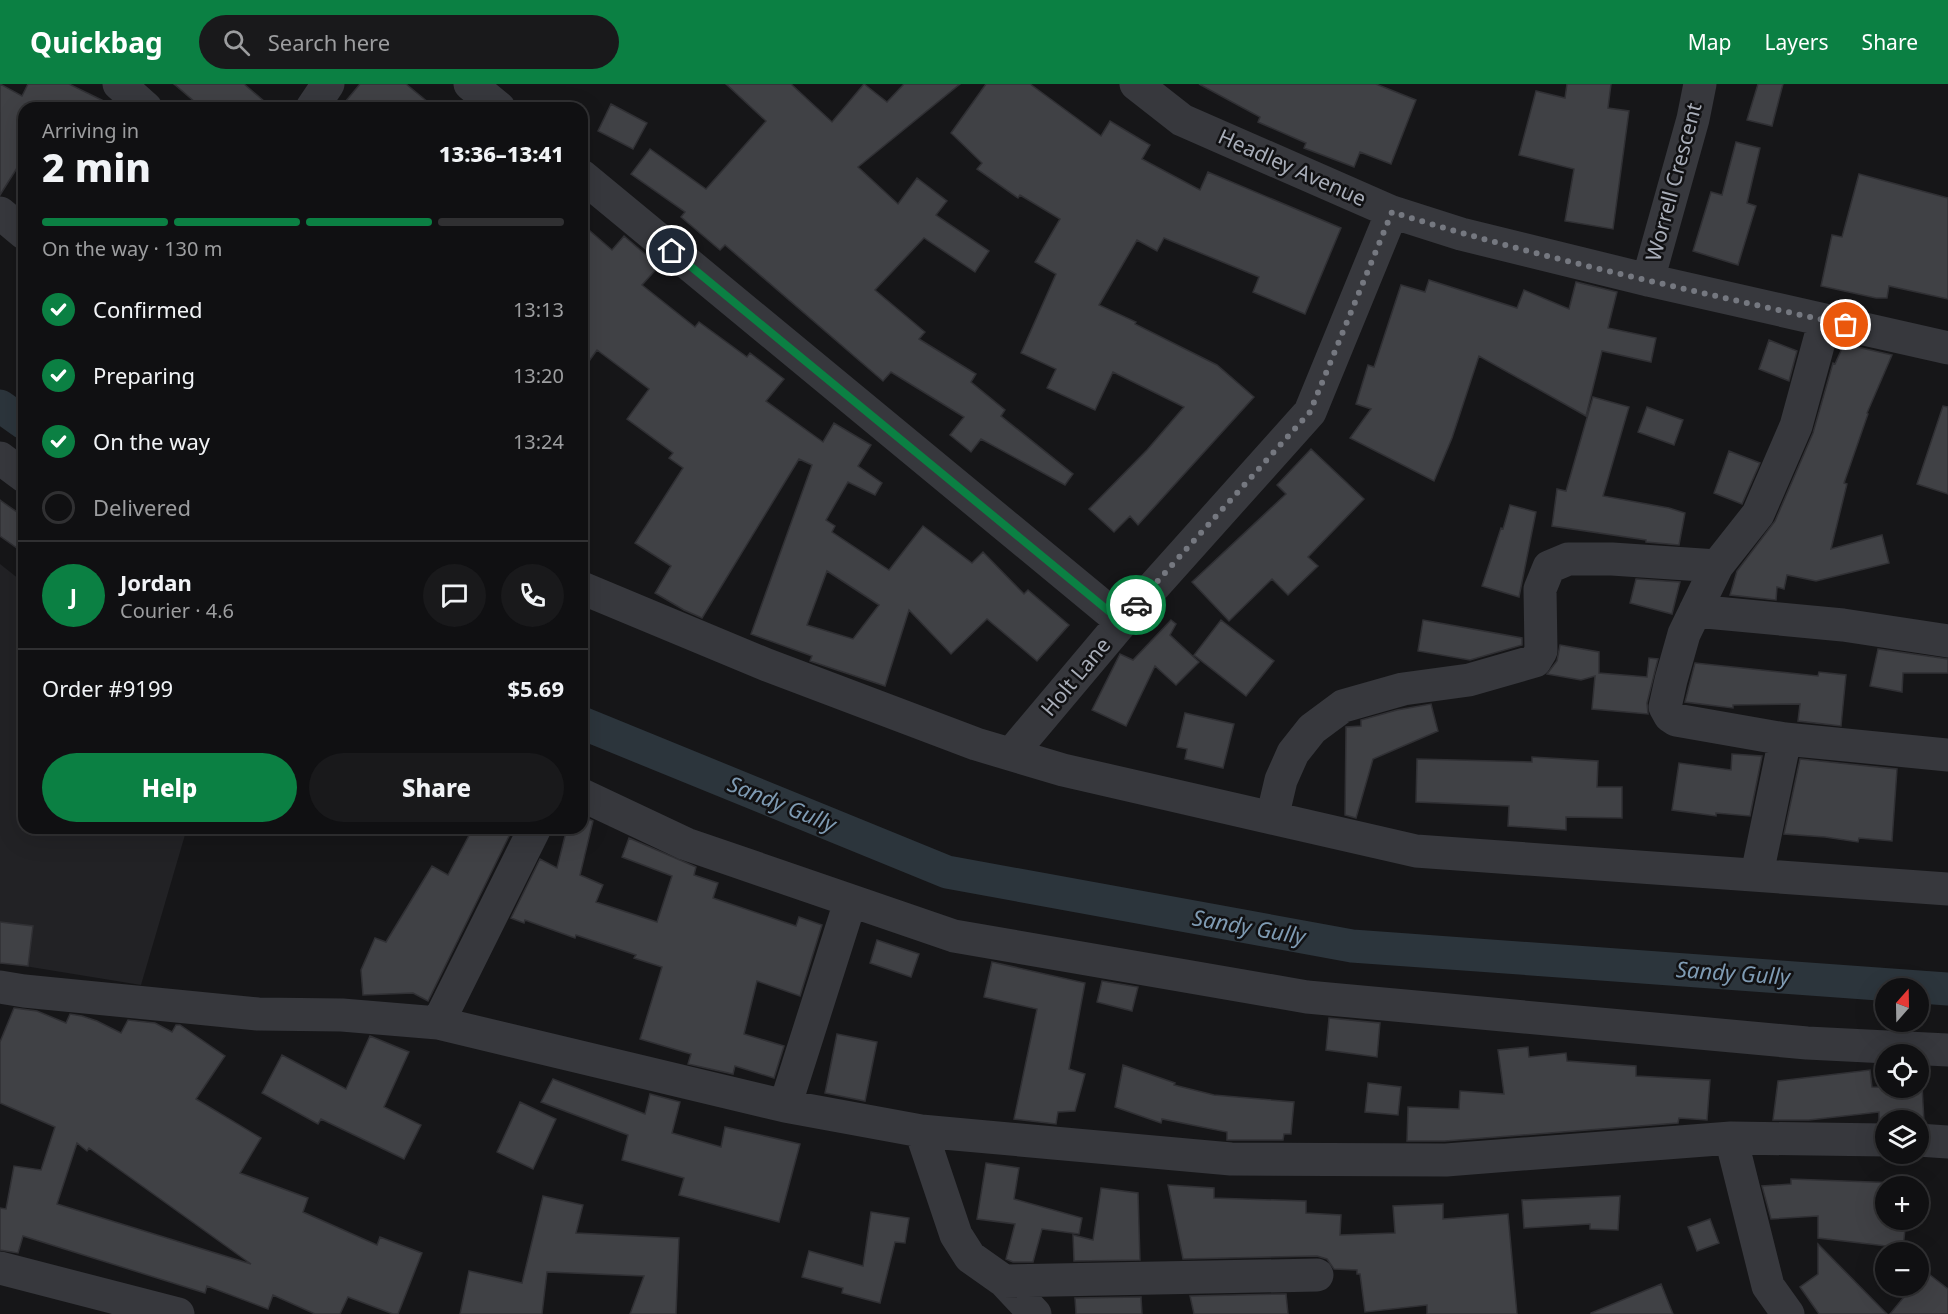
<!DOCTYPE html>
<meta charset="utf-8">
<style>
:root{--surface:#101012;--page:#19191b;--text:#f1f3f6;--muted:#9c9d9f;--line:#303032;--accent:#0b8043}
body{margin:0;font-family:"Noto Sans",sans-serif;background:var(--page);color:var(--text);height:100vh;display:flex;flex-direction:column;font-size:22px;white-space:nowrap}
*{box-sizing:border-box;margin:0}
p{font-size:20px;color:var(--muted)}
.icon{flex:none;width:33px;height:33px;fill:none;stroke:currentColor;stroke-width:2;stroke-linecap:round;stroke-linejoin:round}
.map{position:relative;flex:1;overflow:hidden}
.side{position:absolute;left:18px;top:18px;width:570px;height:732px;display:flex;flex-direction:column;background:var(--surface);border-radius:18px;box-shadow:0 6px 24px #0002,0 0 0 2px var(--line)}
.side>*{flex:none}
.needle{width:39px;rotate:20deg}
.buttons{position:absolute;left:1875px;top:894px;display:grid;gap:12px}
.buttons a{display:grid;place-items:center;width:54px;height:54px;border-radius:50%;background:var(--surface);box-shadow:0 6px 24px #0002,0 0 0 2px var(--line);font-size:30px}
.pin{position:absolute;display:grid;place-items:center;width:51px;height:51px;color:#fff;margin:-26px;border:3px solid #fff;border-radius:50%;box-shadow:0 2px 6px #0007}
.courier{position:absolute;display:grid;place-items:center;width:60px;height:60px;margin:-30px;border:4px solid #0b8043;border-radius:50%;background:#fff;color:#222;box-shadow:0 2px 8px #0007}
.head em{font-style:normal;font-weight:800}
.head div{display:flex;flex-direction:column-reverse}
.head{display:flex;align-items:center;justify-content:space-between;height:102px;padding:0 24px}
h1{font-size:39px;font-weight:800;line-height:45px}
.bar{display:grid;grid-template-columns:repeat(4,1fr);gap:9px 6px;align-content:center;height:72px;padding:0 24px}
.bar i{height:8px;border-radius:4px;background:var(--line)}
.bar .current{background:var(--accent)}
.bar p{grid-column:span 4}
.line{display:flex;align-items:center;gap:15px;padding:0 24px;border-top:2px solid var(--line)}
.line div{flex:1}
.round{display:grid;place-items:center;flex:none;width:63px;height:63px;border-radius:32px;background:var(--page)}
ol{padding:0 24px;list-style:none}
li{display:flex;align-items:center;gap:18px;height:66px}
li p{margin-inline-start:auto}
li .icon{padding:6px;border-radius:50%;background:var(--accent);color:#fff;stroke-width:4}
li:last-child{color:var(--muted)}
li i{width:33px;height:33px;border:3px solid var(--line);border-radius:50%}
.primary-button{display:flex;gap:12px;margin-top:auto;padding:12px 24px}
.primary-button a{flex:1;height:69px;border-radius:36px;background:var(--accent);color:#fff;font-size:24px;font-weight:800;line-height:69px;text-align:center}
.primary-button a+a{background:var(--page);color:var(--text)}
header{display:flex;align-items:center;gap:36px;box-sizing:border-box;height:84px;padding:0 30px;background:var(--accent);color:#fff}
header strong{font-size:28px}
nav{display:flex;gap:33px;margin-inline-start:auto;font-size:21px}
.search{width:420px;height:54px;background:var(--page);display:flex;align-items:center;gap:15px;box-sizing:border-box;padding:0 21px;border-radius:33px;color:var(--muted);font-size:22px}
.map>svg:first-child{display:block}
.built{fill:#222225}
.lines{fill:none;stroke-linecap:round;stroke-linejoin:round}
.canal{stroke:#2c353c;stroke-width:33}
.building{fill:#404145;stroke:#303034;stroke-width:1.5;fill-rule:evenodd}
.minor{stroke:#37383d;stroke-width:33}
.done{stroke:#757880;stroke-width:6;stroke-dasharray:0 10.8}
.route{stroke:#0b8043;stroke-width:8}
.labels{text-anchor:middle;stroke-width:5;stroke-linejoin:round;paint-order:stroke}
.street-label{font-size:21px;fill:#a8adb8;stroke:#111113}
.water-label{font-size:22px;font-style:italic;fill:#7f9bb3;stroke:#111113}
</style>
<header>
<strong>Quickbag</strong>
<div class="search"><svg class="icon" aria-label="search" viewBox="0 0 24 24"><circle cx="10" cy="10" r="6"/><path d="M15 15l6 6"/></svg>Search here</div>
<nav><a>Map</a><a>Layers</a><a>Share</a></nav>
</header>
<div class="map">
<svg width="1948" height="1230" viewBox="0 0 1948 1230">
<rect width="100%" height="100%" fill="#161618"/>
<path class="built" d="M0,480L24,499V744H187L141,901L0,878Z"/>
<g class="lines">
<path class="canal" d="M0,322L24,339
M582,639L947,788L1352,862L1948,905"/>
</g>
<path class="building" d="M0,0L22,12L28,0H69L118,24H24V73L0,111Z
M174,0H244L272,24H202Z
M360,0H406L435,24H340Z
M726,0H791L832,38L864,0L887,18L904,0H960L858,83L898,120L917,94L947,117L936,131L989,167L975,188L924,154L875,206L925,248L919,255L976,290L971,298L1005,326L1001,332L1073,390L1065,401L981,355L971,368L950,351L964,333L891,288L883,297L725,161L720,166L681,133L685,128L631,90L650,65L706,105L766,37Z
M986,0H1030L1101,52L1110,37L1150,61L1142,75L1200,106L1208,88L1341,144L1305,230L1253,208L1259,193L1164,154L1157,167L1137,156L1099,221L1136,238L1135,240L1217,281L1254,313L1138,441L1130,432L1114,448L1089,425L1147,366L1184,323L1113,288L1095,326L1047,304L1056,285L1021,269L1056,190L1035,178L1060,135L1020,111L1018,114L977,85L982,79L951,49Z
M1199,0H1376L1416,16L1391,80L1360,68L1354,83L1304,64L1306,59L1258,38L1260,33Z
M1567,0H1611L1608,24L1629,27L1613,145L1565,137L1574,85L1519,71L1536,7L1565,14Z
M1758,0H1783L1772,42L1747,36Z
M611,20L647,39L633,65L598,47Z
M1736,58L1760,64L1747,119L1756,122L1738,181L1693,167L1711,108L1722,111Z
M1859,90L1948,114V215L1889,202L1887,214H1876L1821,202L1832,151L1842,153Z
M582,140L612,166L624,152L659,182L642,201L695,243L699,238L747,273L750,269L784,295L766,317L823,358L834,339L871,361L858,382L882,399L875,411L848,398L826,436L835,442L832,448L889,486L923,442L972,479L983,468L1024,510L1028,506L1069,541L1037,577L987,535L951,570L909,526L885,602L810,577L812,572L751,550L812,381L799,375L702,534L684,526L655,509L671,482L635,459L683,384L669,374L673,369L627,335L649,305L597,266L582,287ZM827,487L879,521L853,555L807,541Z
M1429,196L1517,224L1524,206L1569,225L1576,198L1617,208L1608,244L1656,254L1651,278L1602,267L1586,332L1479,272L1452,354L1434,397L1350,354L1371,325L1356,320L1368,281L1374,283L1401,201L1425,208Z
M1769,256L1797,267L1789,297L1759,285Z
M1844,260L1892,271L1867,329L1868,330L1844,399L1847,400L1831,465L1882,451L1889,479L1816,497L1787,491L1784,505L1777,503L1776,516L1730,511L1737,487L1775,437L1813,349L1833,279L1835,280Z
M1593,313L1629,323L1603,412L1669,424L1685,429L1679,461L1646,458V456L1552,442L1557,405L1566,407Z
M1943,322L1948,323V410L1917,400Z
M1647,323L1683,336L1674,361L1638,348Z
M1311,365L1364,415L1308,473L1318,482L1288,511L1272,495L1229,537L1192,498L1286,410L1277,401Z
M1729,367L1760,379L1742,420L1714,409Z
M0,416L24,433V469L0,452Z
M1510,421L1536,428L1519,513L1482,502L1501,444L1503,445Z
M1636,495L1680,498L1672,530L1630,519Z
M1171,536L1176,540L1170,551L1199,578L1176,601L1155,582L1126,642L1092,626L1120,570L1133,576Z
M1221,536L1274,577L1246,612L1194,571Z
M1423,536L1522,554V561L1470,576L1418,567Z
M1560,561L1599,568V589L1647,593L1649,574L1658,575L1647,619L1648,630L1592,625L1595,592L1581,596L1547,590L1557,577Z
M1878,565L1948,575V589H1903L1902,608L1870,602Z
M1695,579L1818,592L1819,588L1846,591L1841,642L1798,637L1800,620L1733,621V624L1685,618Z
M1431,620L1438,647L1373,675L1356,734L1345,731L1346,643L1361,642V636L1397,626Z
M1185,629L1234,640L1223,684L1185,675L1187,665L1177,663Z
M1732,670L1762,672L1750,732L1716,729V732L1672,726L1679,679L1731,686Z
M1532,673L1598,677L1597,703H1622V734L1566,733V746L1508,742L1509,722L1416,718L1417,675L1532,678Z
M1800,675L1897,685L1892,757L1859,754L1858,758L1825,753L1784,750Z
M582,732L593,737L580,791L603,801L596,818L657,838L672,792L622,773L629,754L696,783L694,791L718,799L713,814L796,842L799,833L822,841L800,912L757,897L744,950L784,962L774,994L735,982L733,990L688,980L691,970L640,955L662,883L634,874L636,871L576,851L575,854L525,836L524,839L511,834L540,775L557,784L567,744H582Z
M473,744H513L428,917L413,909L363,911L361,886L375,854L386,858L432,782L448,791Z
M0,838L33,842L28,882L0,879Z
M877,856L919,870L911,893L870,879Z
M992,878L1085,899L1069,985L1085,990L1075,1027L1058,1028L1056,1040L1014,1035L1037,925L984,913Z
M1102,897L1138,903L1132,927L1097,918Z
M14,924L37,927L66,939L70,930L82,932L97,937L121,949L128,936L155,939L172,948L176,941H180L225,972L196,1015L261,1054L240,1089L308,1114L303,1128L377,1161L380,1153L422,1169L398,1230H393L348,1213L340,1230H315L273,1211L268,1225L207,1202L205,1209L23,1152L18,1169L0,1166V1124L6,1125L14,1082L41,1086L55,1043L0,1019V958ZM77,1059L87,1067L89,1064L251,1180L57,1120Z
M1329,934L1380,939L1377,973L1326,966Z
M837,950L877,958L865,1017L825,1009Z
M370,952L409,968L384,1023L421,1041L404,1075L321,1035L318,1040L262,1009L282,971L346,1005Z
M1528,963L1529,973L1566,969L1567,977L1636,982V992L1710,996L1707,1036L1679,1034L1678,1039L1445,1057H1407L1408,1023L1459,1025L1460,1007L1504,1010L1498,966Z
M1123,981L1175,999L1174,1001L1214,1011L1294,1018L1291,1050H1284L1283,1056H1227V1048L1162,1035L1161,1039L1115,1023Z
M1870,986L1872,1003L1918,1004V1002L1922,1001L1924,1038L1879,1037V1028L1809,1036H1773L1778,997Z
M553,995L645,1030L650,1010L680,1018L672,1049L721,1063L725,1043L800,1060L779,1138L679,1111L684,1094L622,1076L628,1051L541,1018Z
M1368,999L1401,1003L1398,1031L1365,1028Z
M520,1018L556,1035L533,1085L497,1068Z
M986,1079L1019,1084L1014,1115L1082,1134L1079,1150L1042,1145L1033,1178H1013L1006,1175L1015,1140L977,1135Z
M1791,1095L1898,1099V1102H1886V1136H1906L1903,1164L1818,1154V1132L1771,1135L1762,1102L1791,1100Z
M1168,1101L1214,1104V1114L1306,1117V1129L1341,1131L1340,1151L1395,1149L1393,1122L1443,1120V1135L1508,1130L1517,1230H1427V1221L1365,1228L1360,1190H1357V1186L1334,1185L1327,1175L1317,1172L1183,1175Z
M1101,1104L1138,1109L1140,1176L1074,1177L1073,1151L1093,1156Z
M543,1112L583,1121L576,1149L679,1154L676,1230H630L644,1192L547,1188L542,1230H460L469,1187L522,1199Z
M1620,1112L1618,1146L1590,1145V1140L1524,1144L1522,1116Z
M871,1128L909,1134L905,1159L895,1158L880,1219L842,1209L843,1204L802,1193L809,1167L863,1182Z
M1710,1135L1719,1159L1697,1167L1688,1143Z
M1818,1160L1887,1230H1819L1800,1203L1818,1190Z
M1925,1187L1948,1205V1230H1890L1913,1202H1918V1195Z
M1661,1200L1673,1230H1591V1229Z
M1286,1210L1288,1230H1194L1190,1212Z
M1141,1213L1142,1230H1076L1075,1214Z"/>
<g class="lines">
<path class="minor" d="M119,0L146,24
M470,0L499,24
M1136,0L1182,36L1392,128L1461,150L1648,196L1948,264
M312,24L328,0
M582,92L1122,538
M0,129L24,149
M1648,196L1693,35L1700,0
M1825,236L1796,342L1758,430L1717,482L1684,550L1671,596L1665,623L1670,632L1676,636L1785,655L1948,671
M0,374L24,392
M582,504L767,581L976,660L1063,686L1416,767L1948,805
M1695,527L1843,541L1948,557
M1011,670L1122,538L1310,328L1392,128
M582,711L686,760L954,852L1307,913L1807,959L1948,966
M1272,734L1281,696L1293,669L1312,645L1343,622L1403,605L1469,596L1535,577L1541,567L1540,505L1549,483L1568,475H1612L1717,482
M1757,790L1785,655
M0,903L24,907L258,930L342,931L438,939L785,1022L921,1047L1231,1075L1446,1076L1731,1054L1886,1056
M438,939L535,744
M785,1022L850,818
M921,1047L956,1151L970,1173L1004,1197L1035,1230
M1731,1054L1768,1202L1788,1230
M1918,1056L1948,1058
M0,1184L178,1230
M1004,1197L1317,1191"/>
</g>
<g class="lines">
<path class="done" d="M1136,521L1310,328L1392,128C1541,175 1694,207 1846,241"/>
<path class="route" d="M672,167L1122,538L1136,521"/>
</g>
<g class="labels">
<g class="street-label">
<text transform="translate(1292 84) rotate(24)" y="7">Headley Avenue</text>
<text transform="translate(1674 98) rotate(-75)" y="7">Worrell Crescent</text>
<text transform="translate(1076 593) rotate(-50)" y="7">Holt Lane</text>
</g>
<g class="water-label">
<text transform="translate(782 720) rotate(22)" y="8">Sandy Gully</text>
<text transform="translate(1249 843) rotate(10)" y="8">Sandy Gully</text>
<text transform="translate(1733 889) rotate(4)" y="8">Sandy Gully</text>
</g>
</g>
</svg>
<div class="buttons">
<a><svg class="needle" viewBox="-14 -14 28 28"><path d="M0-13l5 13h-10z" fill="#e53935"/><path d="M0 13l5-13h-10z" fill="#9c9d9f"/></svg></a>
<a><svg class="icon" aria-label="locate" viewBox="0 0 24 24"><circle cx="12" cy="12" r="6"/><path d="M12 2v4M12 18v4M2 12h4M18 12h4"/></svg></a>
<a><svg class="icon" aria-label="layers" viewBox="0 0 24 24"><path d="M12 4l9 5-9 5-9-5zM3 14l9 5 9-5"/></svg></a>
<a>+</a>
<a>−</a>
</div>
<div class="pin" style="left:1846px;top:241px;background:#ea580c"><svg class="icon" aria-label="bag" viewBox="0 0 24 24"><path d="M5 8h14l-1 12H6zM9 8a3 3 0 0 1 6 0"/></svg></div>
<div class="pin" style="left:672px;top:167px;background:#1f2937"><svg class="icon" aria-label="home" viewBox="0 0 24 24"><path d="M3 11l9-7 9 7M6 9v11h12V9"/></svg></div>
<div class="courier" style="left:1136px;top:521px"><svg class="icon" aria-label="car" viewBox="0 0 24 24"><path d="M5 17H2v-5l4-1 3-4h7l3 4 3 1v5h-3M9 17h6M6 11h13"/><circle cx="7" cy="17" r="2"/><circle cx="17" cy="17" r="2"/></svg></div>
<section class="side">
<div class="head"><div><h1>2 min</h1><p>Arriving in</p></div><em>13:36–13:41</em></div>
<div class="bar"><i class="current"></i><i class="current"></i><i class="current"></i><i></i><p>On the way · 130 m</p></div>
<ol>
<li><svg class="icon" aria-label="check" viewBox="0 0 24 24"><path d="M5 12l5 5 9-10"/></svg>Confirmed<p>13:13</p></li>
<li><svg class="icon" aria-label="check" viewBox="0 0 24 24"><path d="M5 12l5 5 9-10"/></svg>Preparing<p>13:20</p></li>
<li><svg class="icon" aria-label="check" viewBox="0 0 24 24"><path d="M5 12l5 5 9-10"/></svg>On the way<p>13:24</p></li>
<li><i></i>Delivered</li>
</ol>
<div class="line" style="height:108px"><b class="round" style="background:var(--accent);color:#fff">J</b><div><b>Jordan</b><p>Courier · 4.6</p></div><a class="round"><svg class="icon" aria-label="chat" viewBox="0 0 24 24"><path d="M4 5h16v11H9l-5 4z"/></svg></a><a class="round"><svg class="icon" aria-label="phone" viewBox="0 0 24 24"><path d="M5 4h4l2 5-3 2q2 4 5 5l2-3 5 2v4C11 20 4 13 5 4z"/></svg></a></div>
<div class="line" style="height:78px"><div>Order #9199</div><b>$5.69</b></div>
<div class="primary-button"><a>Help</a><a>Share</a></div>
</section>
</div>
